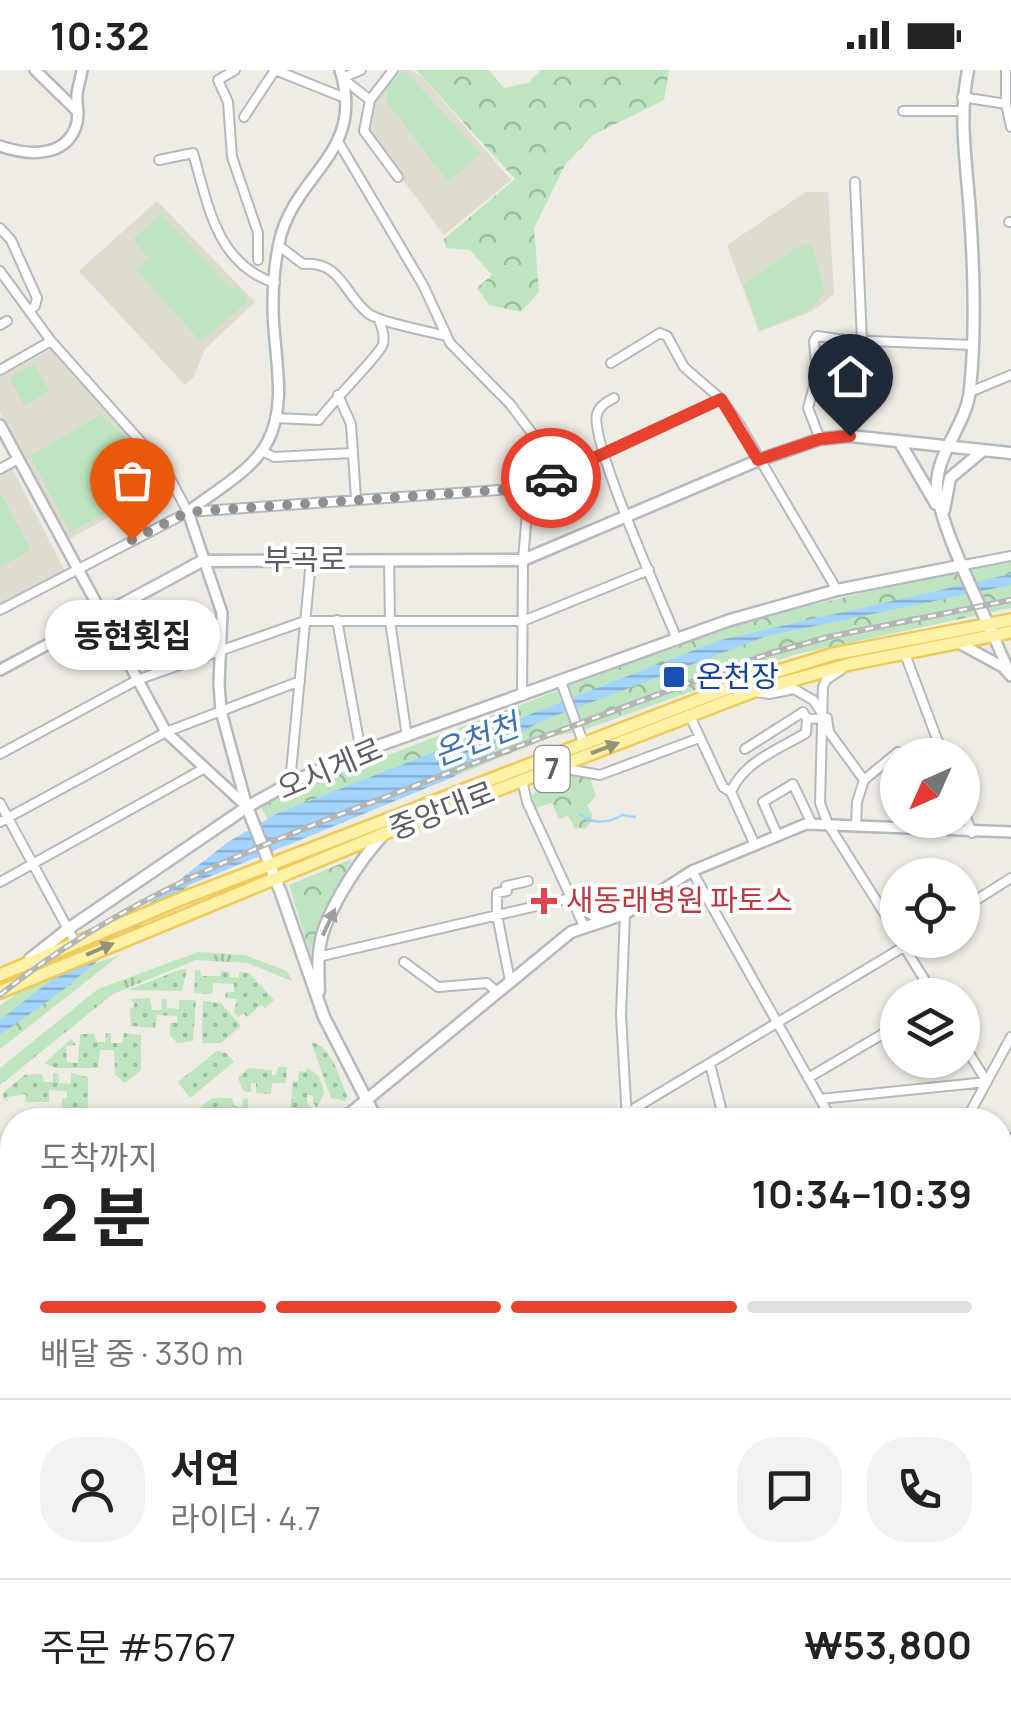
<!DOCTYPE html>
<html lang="ko">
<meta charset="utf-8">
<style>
:root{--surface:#fff;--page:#f2f2f2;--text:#222;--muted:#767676;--line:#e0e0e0;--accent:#e8412e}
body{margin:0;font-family:Manrope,"Noto Sans KR",sans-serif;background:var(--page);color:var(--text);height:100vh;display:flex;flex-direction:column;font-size:38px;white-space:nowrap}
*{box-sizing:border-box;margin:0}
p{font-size:32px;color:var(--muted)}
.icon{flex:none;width:55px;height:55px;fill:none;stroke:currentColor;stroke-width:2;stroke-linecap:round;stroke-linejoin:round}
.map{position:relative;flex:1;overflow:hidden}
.panel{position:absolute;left:0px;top:1038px;width:1012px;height:622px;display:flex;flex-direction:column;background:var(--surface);border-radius:40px 40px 0 0;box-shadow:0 2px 8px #0004}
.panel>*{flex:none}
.needle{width:65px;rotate:225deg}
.controls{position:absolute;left:880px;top:668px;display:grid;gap:20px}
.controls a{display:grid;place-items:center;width:100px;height:100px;border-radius:50%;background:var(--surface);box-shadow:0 2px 8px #0004;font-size:50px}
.pin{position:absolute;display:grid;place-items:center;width:85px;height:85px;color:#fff;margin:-102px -42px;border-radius:50% 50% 50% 0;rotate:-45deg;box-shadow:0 0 10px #0007}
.pin .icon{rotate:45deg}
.courier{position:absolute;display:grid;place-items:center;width:100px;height:100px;margin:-50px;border:8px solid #e8412e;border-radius:50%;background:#fff;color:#222;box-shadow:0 2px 12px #0007}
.bubble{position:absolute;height:70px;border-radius:35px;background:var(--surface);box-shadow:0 2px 8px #0004;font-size:32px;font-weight:700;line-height:70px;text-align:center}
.head em{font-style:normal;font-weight:700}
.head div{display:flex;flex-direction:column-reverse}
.head{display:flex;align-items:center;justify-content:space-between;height:170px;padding:0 40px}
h1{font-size:65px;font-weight:700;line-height:75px}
.bar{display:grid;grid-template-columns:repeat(4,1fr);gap:15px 10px;align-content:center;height:120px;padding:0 40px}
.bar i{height:12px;border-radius:8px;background:var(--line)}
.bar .on{background:var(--accent)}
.bar p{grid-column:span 4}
.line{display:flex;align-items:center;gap:25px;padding:0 40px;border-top:2px solid var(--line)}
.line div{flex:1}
.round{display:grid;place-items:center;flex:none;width:105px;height:105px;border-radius:40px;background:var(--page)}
.status{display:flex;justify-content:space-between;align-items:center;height:70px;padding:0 50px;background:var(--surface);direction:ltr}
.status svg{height:28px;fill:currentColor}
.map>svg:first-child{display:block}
.commercial{fill:#fef6d8}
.education{fill:#dedbd1}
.grass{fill:url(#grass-tufts)}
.forest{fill:url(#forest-crowns)}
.garden{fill:url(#garden-dots)}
.pitch{fill:#bfe5c0}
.water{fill:url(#water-rules)}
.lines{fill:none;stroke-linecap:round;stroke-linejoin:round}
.stream{stroke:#a2d4fe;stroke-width:2.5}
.minor-casing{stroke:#b5b8bd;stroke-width:12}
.tertiary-casing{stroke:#b5b8bd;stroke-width:14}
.secondary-casing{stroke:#b6b9bf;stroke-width:15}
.primary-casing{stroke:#f1ca59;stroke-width:16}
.minor{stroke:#fff;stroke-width:8}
.tertiary{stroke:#fff;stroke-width:9}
.secondary{stroke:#fff;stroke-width:10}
.primary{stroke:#fff2a7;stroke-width:11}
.rail-casing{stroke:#b4b5b5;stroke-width:6}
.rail{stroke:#fff;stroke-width:2.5;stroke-dasharray:8;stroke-linecap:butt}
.oneway{fill:#94927b}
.oneway2{fill:#9d9fa1}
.done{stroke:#8e9090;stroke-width:10;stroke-dasharray:0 18}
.route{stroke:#e8412e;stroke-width:12}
.transit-dot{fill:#1a4fb4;stroke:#fff;stroke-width:4}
.health-dot{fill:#e0444e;stroke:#fff;stroke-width:4}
.labels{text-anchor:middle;stroke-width:8;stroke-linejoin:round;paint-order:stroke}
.shield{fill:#fff;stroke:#8c8f92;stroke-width:2.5}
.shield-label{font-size:28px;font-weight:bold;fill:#5b5f63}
.street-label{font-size:30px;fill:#5b5f63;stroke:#fff}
.transit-label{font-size:30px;fill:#164399;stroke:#fff;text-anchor:start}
.health-label{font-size:30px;fill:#be3a42;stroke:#fff;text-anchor:start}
.water-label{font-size:32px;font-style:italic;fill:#3f74b0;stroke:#fff}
</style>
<div class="status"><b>10:32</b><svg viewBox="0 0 49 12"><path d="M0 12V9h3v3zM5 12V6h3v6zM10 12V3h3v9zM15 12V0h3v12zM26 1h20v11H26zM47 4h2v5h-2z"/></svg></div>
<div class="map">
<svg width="1011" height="1659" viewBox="0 0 1011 1659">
<defs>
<pattern id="grass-tufts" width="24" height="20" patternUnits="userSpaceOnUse" patternTransform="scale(2.5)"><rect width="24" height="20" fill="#bfe5c0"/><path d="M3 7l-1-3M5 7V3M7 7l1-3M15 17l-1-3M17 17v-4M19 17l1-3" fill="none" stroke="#9ebda0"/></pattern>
<pattern id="forest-crowns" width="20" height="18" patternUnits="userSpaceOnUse" patternTransform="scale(2.5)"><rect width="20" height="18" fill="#bfe5c0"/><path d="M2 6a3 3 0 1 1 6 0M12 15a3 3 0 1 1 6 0" fill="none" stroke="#9ebda0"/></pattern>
<pattern id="garden-dots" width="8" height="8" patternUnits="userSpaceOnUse" patternTransform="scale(2.5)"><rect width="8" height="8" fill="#bfe5c0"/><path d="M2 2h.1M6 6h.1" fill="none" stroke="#9ebda0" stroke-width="1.8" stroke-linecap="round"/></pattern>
<pattern id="water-rules" width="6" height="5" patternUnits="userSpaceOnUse" patternTransform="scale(2.5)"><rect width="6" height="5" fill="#a2d4fe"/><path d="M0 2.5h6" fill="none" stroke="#87afd1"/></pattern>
</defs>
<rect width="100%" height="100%" fill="#eeece3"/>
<path class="commercial" d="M12,1332V1599L0,1607V1342Z"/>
<path class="education" d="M398,0H411L423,8L511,110L444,165L366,60L377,24Z
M806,122H828L834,224L813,241L759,262L727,175Z
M157,131L255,232L205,279L193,308L185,315L79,201Z
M53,278L162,400L168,414L68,470L0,342V307Z
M12,398L64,500L0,536V404Z
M12,1634V1648H54L64,1659H0V1641Z
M399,1648H516L523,1659H399Z"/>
<path class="grass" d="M198,882L245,885L287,901L292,911L247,893L196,890L113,924L0,1015V998L98,919Z"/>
<path class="forest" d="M416,0H489L504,18L528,13L541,0H669L664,30L593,65L565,95L534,158L539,222L521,242L489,235L477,218L492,205L470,180L446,178L444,169L515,109Z
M1011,492V538L793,585L578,662L552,666L284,777L262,739L264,734L288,723L736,553L969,498Z
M568,702L590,708L596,726L587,736L592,744L591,752L585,759L575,758L568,746L559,749L552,733L535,738L532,727L539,715Z
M352,789L318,855L310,884L289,815Z
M120,885L0,979V936L25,917Z
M1011,1526V1659H942L920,1648H1000V1530Z
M785,1648H908L927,1659H776Z"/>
<path class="garden" d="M187,899L182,921L128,920L179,900Z
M195,900H200L201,906H220L221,901L229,902L230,907L239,908V902L249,903L274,930L265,938L261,935L247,947L243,943L238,947L234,942L237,929L225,928L226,922H234V914L213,913L212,924L194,923Z
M150,928L152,940H161L162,929H167V938L179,939V930H196L193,971L177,973L170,965V953H177V946L157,945L155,958L131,956L130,938L134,937V933L129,929Z
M203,931L221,933L241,956L221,973H202Z
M106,963H111V973H122L124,963L141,965V1000L125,1013L115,1005L114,980H100L98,998H56L45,993L71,969L76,975L66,976L67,992L78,993L80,964H94L97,972H105Z
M311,972C332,976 339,1007 347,1026L346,1031L331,1028Z
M217,981L226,983L234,992L190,1028L178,1012Z
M278,997H287L286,1013H272L271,1024L256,1023V1013H251V1022L243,1021L238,1008L249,998L272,1000V1005H276Z
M307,998L319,1006L324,1023L317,1038L313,1033V1025H307V1033L314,1041L307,1042L308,1047L303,1042L290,1040L293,1011H298L299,1001L306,1002Z
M53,1003H58L59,1013L71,1014V1003L88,1007V1042L80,1050H72L62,1041V1028H67V1021L49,1020V1032H26V1024L7,1027L8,1032L3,1028L4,1022L25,1005L42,1004L44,1012H53Z
M213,1028H232L234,1036L242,1037L243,1029L248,1028V1050H211L201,1036Z"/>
<path class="pitch" d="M404,0L481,84L448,112L387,32L386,16Z
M161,144L232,219L236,216L249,231L201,272L136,200L148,188L133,169Z
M802,174L812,176L825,221L809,241L760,260L743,214Z
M34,294L49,321L24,336L9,307Z
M100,345L133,373L162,412L70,462L30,386Z
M0,422L31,480L0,497Z"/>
<path class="water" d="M1011,504V515L767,566L539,652L453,707L189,815L58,924L0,965V950L228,772L276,744L720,570Z"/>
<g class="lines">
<path class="stream" d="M580,744C592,755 610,753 622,745L635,747"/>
<defs>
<path id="minor" d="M235,0L218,10L228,32L232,87L258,163V190
M361,0L342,8L370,30L364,61L398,107
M1006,0V34L1011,57
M962,27L1006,34
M370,30L393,0
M903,41H961
M244,47L275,0L345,28
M339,73L423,215L450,273L510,334L535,367L538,382L529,418L523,490L522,626
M159,90L193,83C208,134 216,194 275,213
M855,112L862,271
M1009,152H1011
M0,158L11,170L37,228L35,236L29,241
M278,175L303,194C342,191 343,224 369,244C382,253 428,261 446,266
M0,201L51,271L165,399L188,442
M0,255L7,251
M611,293L660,263L667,266L684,297L721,329L739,354L837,520
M0,300L51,271
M970,322L1011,305
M338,325L351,354L356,429
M614,328C607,332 600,335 597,344C589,370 662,532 676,567
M275,348L319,350C330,334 381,283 383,274C385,266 382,257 379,250
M820,369L808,338L817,305L814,271L817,266L845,270L972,275
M262,381L274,387L352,383
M0,399L18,389
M389,490L390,551L407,667
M964,495L1011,486
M0,540L188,442L529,418L721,329
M337,550L361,682
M905,584L943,685
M841,600L826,610L823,617L820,733L828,754L898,865
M561,612L583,672
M755,622L769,624L794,619L813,630L821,642
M690,646L723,717L731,722L754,773
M745,679L803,642L807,649
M0,684L137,610L305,551H523L649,500
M556,697L600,705L699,668
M522,710L527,732L584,856
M864,710L898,682
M290,713L311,490
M731,722C743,692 779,679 806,663L807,649L827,648L829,662L864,710L857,732L856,755
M0,733L75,872
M962,737L972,763
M0,752L166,662L300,611
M777,764L763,732L793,714L812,754
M692,801L832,1050
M0,812L203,699
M575,835L595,847L608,848
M962,839L1011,808
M625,844L621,945L627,1050
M900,870L934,925
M318,887L571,828
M404,892L438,917L487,913L497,922
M510,911L497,845V823L507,821L506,816L528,811
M710,994L724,1050
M808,1008L898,955
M820,1029L987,1012L962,972
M561,1050L600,1046L615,1050
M623,1050L635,1038L915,870
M966,1050L1011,967
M1000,1142L1011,1146
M1000,1166L1001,1175L1011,1182
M1000,1272L1011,1273
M0,1433L12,1425
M0,1611L12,1603
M166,1648L174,1659
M344,1648L346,1659
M110,1659L111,1648
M390,1659L391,1648"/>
<path id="tertiary" d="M35,0L78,42
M0,76C26,85 65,89 76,56C80,45 76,34 77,24C78,16 81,8 82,0
M0,355L166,662L245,735
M993,565L1008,599
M959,573L1003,597L1011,606
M0,600L102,545
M247,737L221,641L219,614L222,543L188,442C214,421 253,401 268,371C289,329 272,279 273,234C273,215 275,192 279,173C293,104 367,83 340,0
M625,844L692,801L806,754L1011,762
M1000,1075L1011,1069
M0,1252L12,1293
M0,1336L12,1327
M0,1526L12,1518"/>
<path id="secondary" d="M968,0C958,48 967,96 970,144C974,201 976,262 970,319C967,355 935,383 937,419C939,453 976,527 991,561
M899,371L936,434
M944,440L950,408L981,382
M102,545L202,491L523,490L759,390L820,369L850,366L1011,383
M247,737L281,823L324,947L377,1050
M30,889L68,859L247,737L290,713L361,682L730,550L837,520L964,495
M319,921C318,901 317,879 324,859C336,827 359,792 382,766
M342,1050L571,862L625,844
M1000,1509L1011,1505
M734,1648L741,1659
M775,1659L784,1648"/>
<path id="primary" d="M0,905L181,829L749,610L834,584L1011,550
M0,922L383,764L754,621L850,594L1011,562"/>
</defs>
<use href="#minor" class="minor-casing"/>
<use href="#tertiary" class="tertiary-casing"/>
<use href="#secondary" class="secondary-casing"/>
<use href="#primary" class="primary-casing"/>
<use href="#minor" class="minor"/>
<use href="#tertiary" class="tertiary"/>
<use href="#secondary" class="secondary"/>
<use href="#primary" class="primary"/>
<defs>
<path id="rail" d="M0,925C120,828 262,774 404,720C525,673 646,629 768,584L828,567L1011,530"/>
</defs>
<use href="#rail" class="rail-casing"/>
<use href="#rail" class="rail"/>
</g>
<defs><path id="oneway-solid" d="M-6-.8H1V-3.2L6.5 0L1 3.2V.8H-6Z" transform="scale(2.5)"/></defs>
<g class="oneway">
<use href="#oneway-solid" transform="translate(605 678) rotate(-21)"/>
<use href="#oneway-solid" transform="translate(100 879) rotate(-23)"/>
</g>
<use class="oneway2" href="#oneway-solid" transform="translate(329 852) rotate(-65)"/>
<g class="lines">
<path class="done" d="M132,470L188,442L528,418L551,408"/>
<path class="route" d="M551,408L721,329L758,390L820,369L850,366"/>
</g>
<rect class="transit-dot" x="662" y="595" width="24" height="24" rx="5"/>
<path class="health-dot" d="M539 816h10v10h10v10h-10v10h-10v-10h-10v-10h10z"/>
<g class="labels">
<rect class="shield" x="534.5" y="676" width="35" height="46" rx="8"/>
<g class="shield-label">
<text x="552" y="709">7</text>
</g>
<g class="street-label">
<text x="305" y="500">부곡로</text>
<text transform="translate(330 699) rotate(-23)" y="10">오시게로</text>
<text transform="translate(442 741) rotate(-21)" y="10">중앙대로</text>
</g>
<g class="transit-label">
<text x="696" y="617">온천장</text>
</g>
<g class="health-label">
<text x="566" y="841">새동래병원 파토스</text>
</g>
<g class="water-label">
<text transform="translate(476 670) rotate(-21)" y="11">온천천</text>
</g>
</g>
</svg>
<div class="controls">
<a><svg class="needle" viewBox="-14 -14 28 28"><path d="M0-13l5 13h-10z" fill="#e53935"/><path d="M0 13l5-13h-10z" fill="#767676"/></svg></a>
<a><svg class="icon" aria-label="locate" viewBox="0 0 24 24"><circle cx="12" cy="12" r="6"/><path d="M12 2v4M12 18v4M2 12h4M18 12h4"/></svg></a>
<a><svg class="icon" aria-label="layers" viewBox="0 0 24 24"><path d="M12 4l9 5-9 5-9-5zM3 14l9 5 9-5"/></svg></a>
</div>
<div class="pin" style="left:132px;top:470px;background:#ea580c"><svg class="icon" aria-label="bag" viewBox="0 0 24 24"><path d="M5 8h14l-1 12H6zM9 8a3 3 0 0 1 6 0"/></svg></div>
<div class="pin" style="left:850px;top:366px;background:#1f2937"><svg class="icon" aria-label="home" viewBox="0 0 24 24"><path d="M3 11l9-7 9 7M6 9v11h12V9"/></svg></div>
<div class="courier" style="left:551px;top:408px"><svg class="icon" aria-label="car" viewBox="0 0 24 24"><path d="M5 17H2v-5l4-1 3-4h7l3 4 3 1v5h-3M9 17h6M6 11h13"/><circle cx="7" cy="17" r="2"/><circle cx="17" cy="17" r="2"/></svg></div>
<div class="bubble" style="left:45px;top:530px;width:175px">동현횟집</div>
<section class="panel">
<div class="head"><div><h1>2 분</h1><p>도착까지</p></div><em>10:34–10:39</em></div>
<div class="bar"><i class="on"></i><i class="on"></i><i class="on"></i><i></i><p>배달 중 · 330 m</p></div>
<div class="line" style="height:180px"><a class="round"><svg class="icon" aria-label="person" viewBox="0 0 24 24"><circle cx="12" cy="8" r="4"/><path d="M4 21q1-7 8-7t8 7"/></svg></a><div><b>서연</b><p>라이더 · 4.7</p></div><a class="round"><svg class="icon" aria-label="chat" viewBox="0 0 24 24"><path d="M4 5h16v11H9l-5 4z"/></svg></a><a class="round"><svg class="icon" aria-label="phone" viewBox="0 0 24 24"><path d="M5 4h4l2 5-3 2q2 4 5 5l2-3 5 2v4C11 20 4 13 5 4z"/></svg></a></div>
<div class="line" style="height:130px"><div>주문 #5767</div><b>₩53,800</b></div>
</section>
</div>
